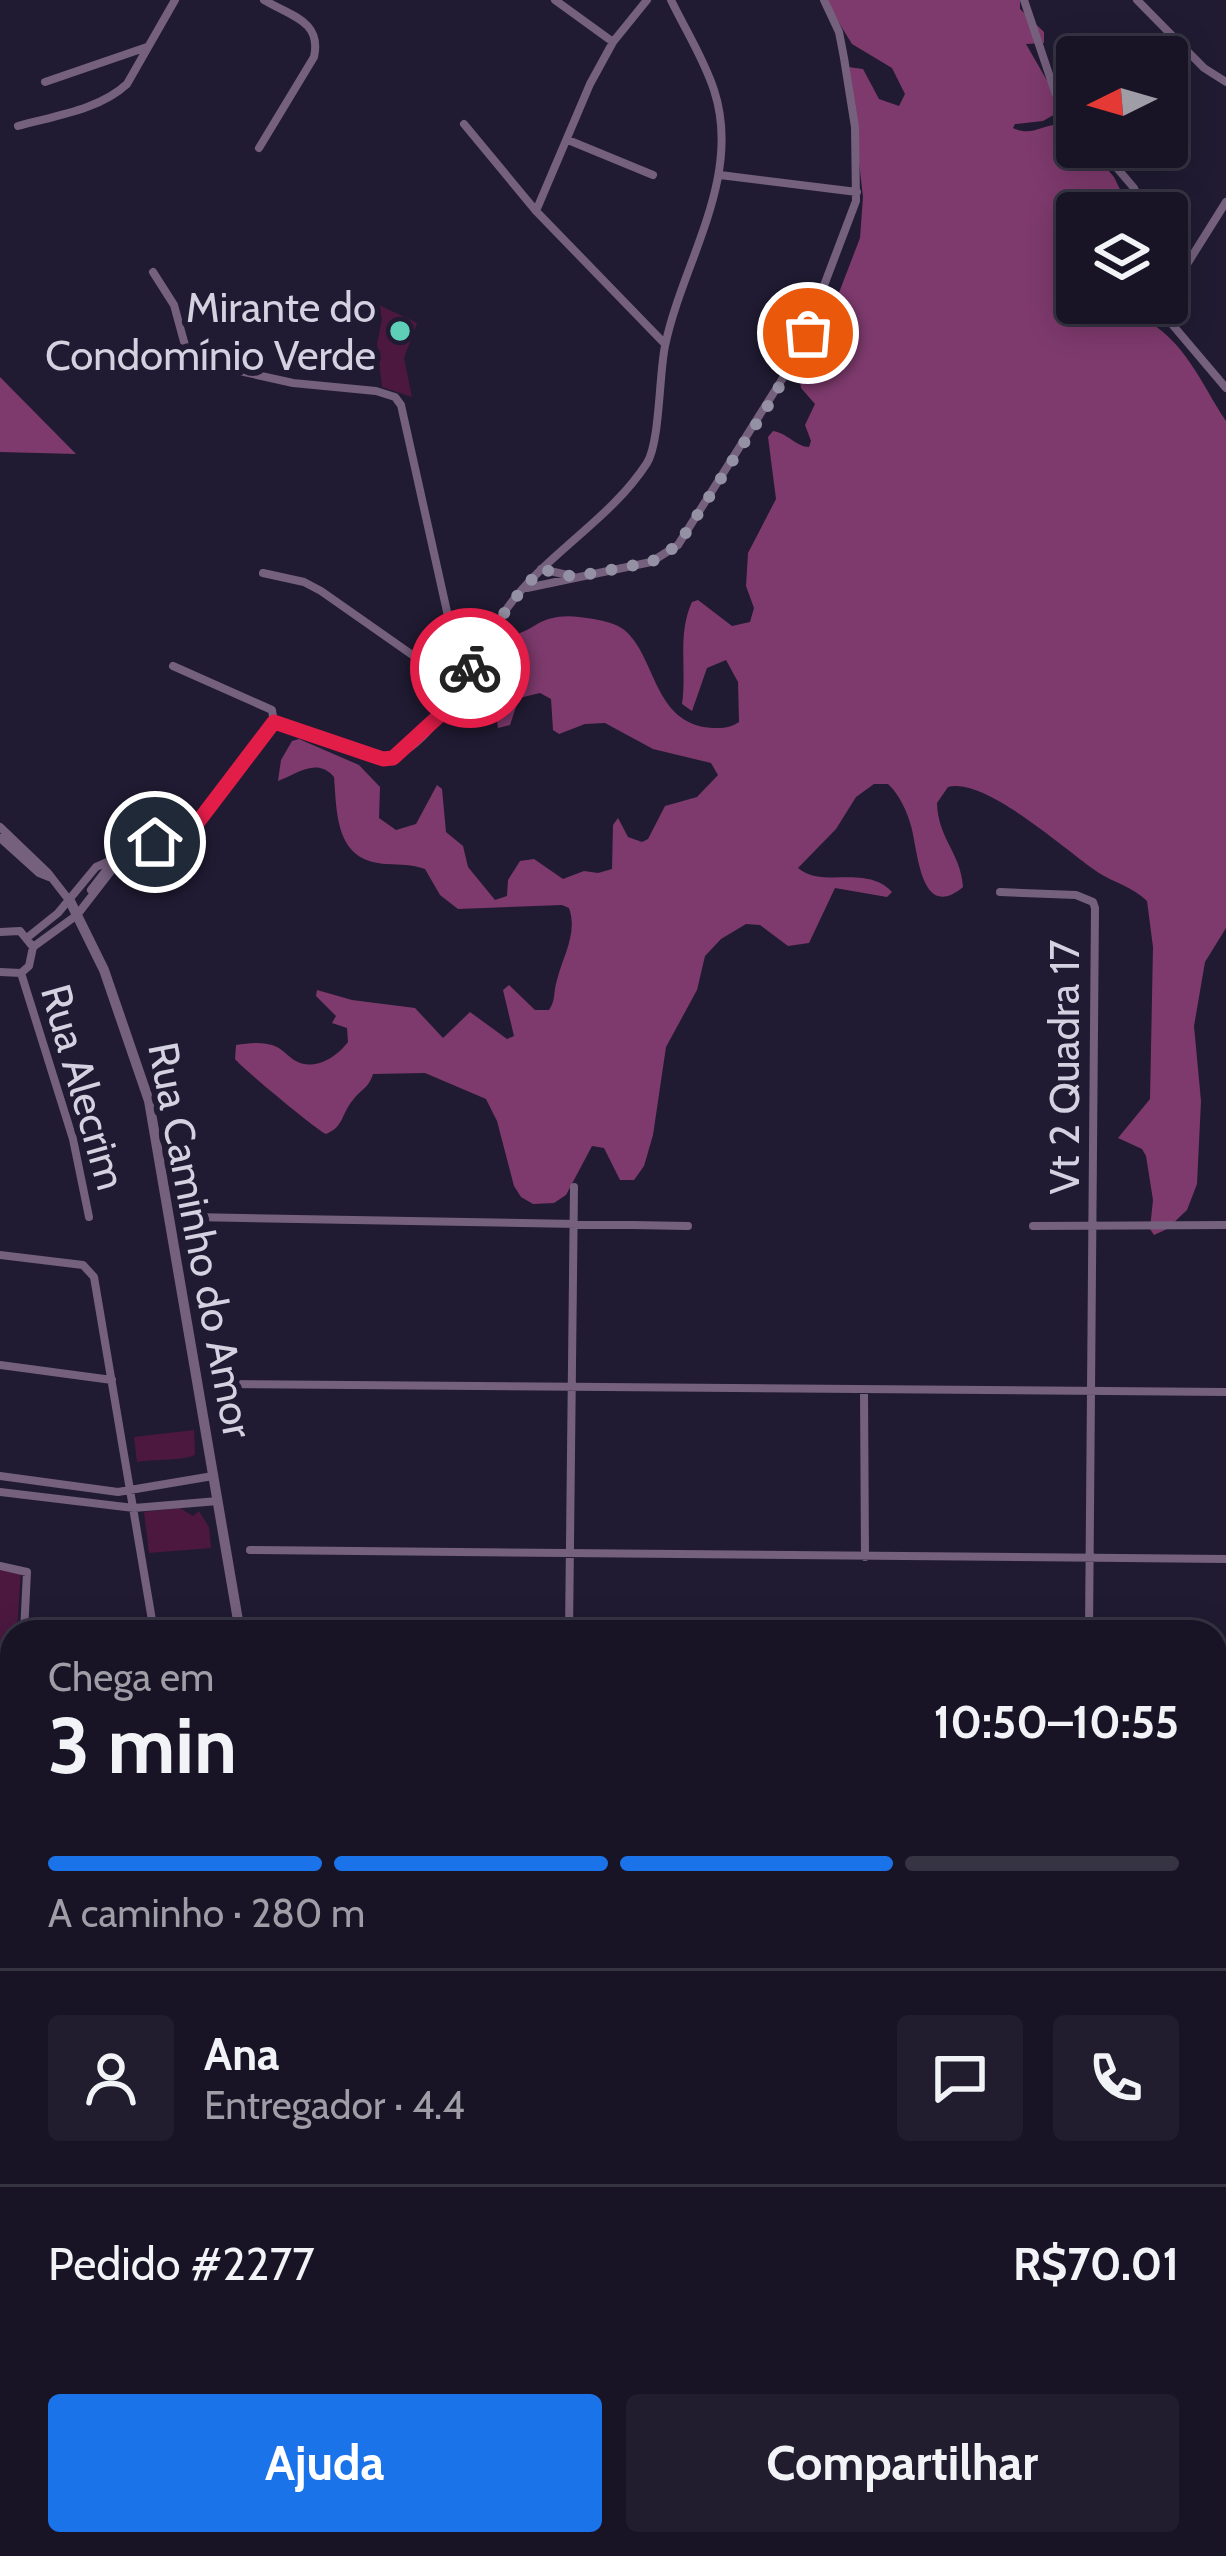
<!DOCTYPE html>
<html lang="pt">
<meta charset="utf-8">
<style>
:root{--surface:#181426;--page:#211d2e;--text:#f1f3f6;--muted:#9f9ea7;--line:#363343;--accent:#1a73e8}
body{margin:0;font-family:Cabin,sans-serif;background:var(--page);color:var(--text);height:100vh;display:flex;flex-direction:column;font-size:45px;white-space:nowrap}
*{box-sizing:border-box;margin:0}
p{font-size:39px;color:var(--muted)}
.icon{flex:none;width:66px;height:66px;fill:none;stroke:currentColor;stroke-width:2;stroke-linecap:round;stroke-linejoin:round}
.map{position:relative;flex:1;overflow:hidden}
.sheet{position:absolute;left:0px;top:1620px;width:1227px;height:936px;display:flex;flex-direction:column;background:var(--surface);border-radius:36px 36px 0 0;box-shadow:0 6px 30px #0003,0 0 0 3px var(--line)}
.sheet>*{flex:none}
.needle{width:78px;rotate:265deg}
.controls{position:absolute;left:1056px;top:36px;display:grid;gap:24px}
.controls a{display:grid;place-items:center;width:132px;height:132px;border-radius:12px;background:var(--surface);box-shadow:0 6px 30px #0003,0 0 0 3px var(--line);font-size:60px}
.pin{position:absolute;display:grid;place-items:center;width:102px;height:102px;color:#fff;margin:-51px;border:6px solid #fff;border-radius:50%;box-shadow:0 3px 12px #0007}
.courier{position:absolute;display:grid;place-items:center;width:120px;height:120px;margin:-60px;border:9px solid #e11d48;border-radius:50%;background:#fff;color:#222;box-shadow:0 3px 15px #0007}
.overview em{font-style:normal;font-weight:800}
.overview div{display:flex;flex-direction:column-reverse}
.overview{display:flex;align-items:center;justify-content:space-between;height:204px;padding:0 48px}
h1{font-size:78px;font-weight:800;line-height:90px}
.bar{display:grid;grid-template-columns:repeat(4,1fr);gap:18px 12px;align-content:center;height:144px;padding:0 48px}
.bar i{height:15px;border-radius:9px;background:var(--line)}
.bar .active{background:var(--accent)}
.bar p{grid-column:span 4}
.line{display:flex;align-items:center;gap:30px;padding:0 48px;border-top:3px solid var(--line)}
.line div{flex:1}
.round{display:grid;place-items:center;flex:none;width:126px;height:126px;border-radius:12px;background:var(--page)}
.action{display:flex;gap:24px;margin-top:auto;padding:24px 48px}
.action a{flex:1;height:138px;border-radius:12px;background:var(--accent);color:#fff;font-size:48px;font-weight:800;line-height:138px;text-align:center}
.action a+a{background:var(--page);color:var(--text)}
.map>svg:first-child{display:block}
.green{fill:#4c1840}
.forest{fill:#7e3a6d}
.lines{fill:none;stroke-linecap:round;stroke-linejoin:round}
.minor{stroke:#75607e;stroke-width:8}
.tertiary{stroke:#75607e;stroke-width:10}
.done{stroke:#9591a4;stroke-width:12;stroke-dasharray:0 21.6}
.route{stroke:#e11d48;stroke-width:15}
.poi-dot{fill:#5eceb8;stroke:#201b32;stroke-width:4.5}
.labels{text-anchor:middle;stroke-width:12;stroke-linejoin:round;paint-order:stroke}
.poi-label{font-size:42px;fill:#d4d1e1;stroke:#201b32;text-anchor:end}
.street-label{font-size:42px;fill:#d4d1e1;stroke:#201b32}
</style>
<div class="map">
<svg width="1226" height="2556" viewBox="0 0 1226 2556">
<rect width="100%" height="100%" fill="#201b32"/>
<path class="green" d="M379,305L417,323L404,358L412,397L382,387L377,344L382,319Z
M194,1430L195,1455C182,1461 154,1459 137,1462L134,1437Z
M180,1508L193,1516L199,1511L209,1527L211,1548L149,1553L144,1512Z
M0,1570H21L17,1632H12V1643L0,1642Z"/>
<path class="forest" d="M825,0H1020V9L1044,32V43L1026,44L1049,84L1057,113L1043,121L1015,124L1013,128C1033,138 1045,122 1065,125L1077,136V147H1088L1114,177L1130,210V213H1077V303H1140L1142,318C1185,340 1200,382 1226,421V928L1205,962L1194,1026L1201,1101L1197,1184L1187,1210L1167,1229L1154,1235L1150,1229L1153,1200L1146,1156L1142,1149L1118,1138L1150,1099L1153,947L1147,901C1133,887 1115,883 1099,873C1066,851 986,777 948,787L937,803C938,839 961,853 963,887C920,923 918,849 911,826C907,811 899,794 888,784H874L856,797L836,829L798,868C822,889 866,864 892,892L887,897L835,888L809,943L788,946L760,925L746,924L721,939L705,956L697,990L666,1047L653,1135L644,1166L634,1180H620L604,1148L592,1146L566,1195L554,1203L533,1204L521,1197L514,1186L497,1121L486,1099L425,1073L373,1074C368,1089 362,1088 353,1100C341,1114 344,1127 326,1134C318,1131 242,1068 235,1059L236,1045C249,1043 264,1041 277,1047C284,1051 288,1056 294,1060C313,1072 336,1058 348,1042L347,1028L332,1023L336,1016L316,996L317,990L352,1000L415,1008L443,1038L470,1012L507,1039L514,1036L503,990L509,985L535,1010H549C556,1000 553,993 557,980C563,956 578,933 569,908L562,905L458,909L440,895L425,869C411,864 401,865 387,864C336,862 337,816 334,777C317,757 297,774 278,781L281,760L292,741L299,739L359,765L380,787L379,818L396,830L416,824L437,785L442,789L446,832L463,846L468,867L495,900L507,896L508,880L520,861L534,859L563,879L584,871L598,873L612,869L613,825L618,818L628,837L642,842L648,839L665,806L697,797L718,775L711,763L653,749L605,723L585,724L559,734L553,730L551,699L540,693L519,698L510,725L498,728L497,721L507,701L493,658C499,638 518,636 534,626C548,617 563,615 579,617C593,619 612,621 623,629C657,655 652,725 713,728C724,728 730,728 739,722L738,682L726,660L707,668L692,711L682,704C687,670 677,634 692,602L698,600L732,626L750,622L754,608L746,586L748,553L776,499L768,437L773,431C787,433 797,447 809,447L811,441L805,425L815,404L801,388L799,374L830,316L860,238L863,197L848,67L863,69L879,99L899,106L905,94L892,68L852,44Z
M0,377L76,454L0,452Z
M311,2544H409L421,2556H311Z
M680,2544H1155L1189,2556H667Z"/>
<g class="lines">
<path class="minor" d="M555,0L613,42
M1024,0L1056,95L1077,122
M1137,0L1204,68L1226,82
M45,82L147,47
M464,124L536,211L665,344
M18,126C54,116 99,110 127,84L175,0
M568,140L653,175
M1099,147L1134,188L1145,213
M259,148L314,57C322,21 291,16 264,0
M720,175L857,192
M536,211L590,84L613,42L647,0
M153,272L174,305L186,349L199,362L293,383L376,391L395,397L401,405L462,679
M1167,296L1226,202
M1154,303L1226,388
M541,569L572,576
M263,573L304,582L321,591L458,687
M527,588L651,562L678,545L798,354L856,201L855,127L844,58L839,32L824,0
M173,666L272,710L274,723
M274,723L383,759C436,753 479,647 508,607C547,553 611,519 647,463C660,442 659,374 665,346C682,263 743,178 714,90C704,59 685,29 671,0
M0,827L48,873L69,900
M0,838L39,873L49,877
M91,890L111,864
M1000,892L1076,895L1093,902L1095,908L1089,1632
M0,932L20,931L33,947L29,966L21,973L0,972
M28,937L58,913L96,867L198,822L274,723
M33,947L77,915L125,853
M21,973L73,1139L89,1217
M191,1217L688,1226
M1033,1226L1226,1225
M0,1255L83,1265L94,1277L154,1632
M0,1365L112,1380
M218,1384L1226,1392
M864,1391L865,1557
M0,1476L118,1492L213,1476
M0,1492L134,1508L218,1501
M250,1550L1226,1559
M0,1566L27,1572L24,1632
M569,1632L574,1187
M0,1653L12,1654
M1215,1723H1226
M0,1766L12,1767
M0,1897L12,1899
M1215,2206H1226
M601,2552V2544"/>
<path class="tertiary" d="M70,901L104,970L149,1101L240,1632
M309,2544V2556"/>
</g>
<g class="lines">
<path class="done" d="M470,668L510,604L541,569L574,577L651,562L678,545L773,398L808,333"/>
<path class="route" d="M155,842L198,822L274,722L383,759L393,758L440,715L470,668"/>
</g>
<circle class="poi-dot" cx="400" cy="331" r="12"/>
<g class="labels">
<g class="poi-label">
<text x="376" y="322">Mirante do<tspan x="376" dy="48">Condomínio Verde</tspan></text>
</g>
<g class="street-label">
<text transform="translate(1064 1067) rotate(-90)" y="15">Vt 2 Quadra 17</text>
<text transform="translate(84 1087) rotate(74)" y="15">Rua Alecrim</text>
<text transform="translate(201 1240) rotate(79)" y="15">Rua Caminho do Amor</text>
</g>
</g>
</svg>
<div class="controls">
<a><svg class="needle" viewBox="-14 -14 28 28"><path d="M0-13l5 13h-10z" fill="#e53935"/><path d="M0 13l5-13h-10z" fill="#9f9ea7"/></svg></a>
<a><svg class="icon" aria-label="layers" viewBox="0 0 24 24"><path d="M12 4l9 5-9 5-9-5zM3 14l9 5 9-5"/></svg></a>
</div>
<div class="pin" style="left:808px;top:333px;background:#ea580c"><svg class="icon" aria-label="bag" viewBox="0 0 24 24"><path d="M5 8h14l-1 12H6zM9 8a3 3 0 0 1 6 0"/></svg></div>
<div class="pin" style="left:155px;top:842px;background:#1f2937"><svg class="icon" aria-label="home" viewBox="0 0 24 24"><path d="M3 11l9-7 9 7M6 9v11h12V9"/></svg></div>
<div class="courier" style="left:470px;top:668px"><svg class="icon" aria-label="bike" viewBox="0 0 24 24"><circle cx="6" cy="16" r="4"/><circle cx="18" cy="16" r="4"/><path d="M6 16l4-8h5l3 8M10 8l3 8H6M13 5h3"/></svg></div>
<section class="sheet">
<div class="overview"><div><h1>3 min</h1><p>Chega em</p></div><em>10:50–10:55</em></div>
<div class="bar"><i class="active"></i><i class="active"></i><i class="active"></i><i></i><p>A caminho · 280 m</p></div>
<div class="line" style="height:216px"><a class="round"><svg class="icon" aria-label="person" viewBox="0 0 24 24"><circle cx="12" cy="8" r="4"/><path d="M4 21q1-7 8-7t8 7"/></svg></a><div><b>Ana</b><p>Entregador · 4.4</p></div><a class="round"><svg class="icon" aria-label="chat" viewBox="0 0 24 24"><path d="M4 5h16v11H9l-5 4z"/></svg></a><a class="round"><svg class="icon" aria-label="phone" viewBox="0 0 24 24"><path d="M5 4h4l2 5-3 2q2 4 5 5l2-3 5 2v4C11 20 4 13 5 4z"/></svg></a></div>
<div class="line" style="height:156px"><div>Pedido #2277</div><b>R$70.01</b></div>
<div class="action"><a>Ajuda</a><a>Compartilhar</a></div>
</section>
</div>
